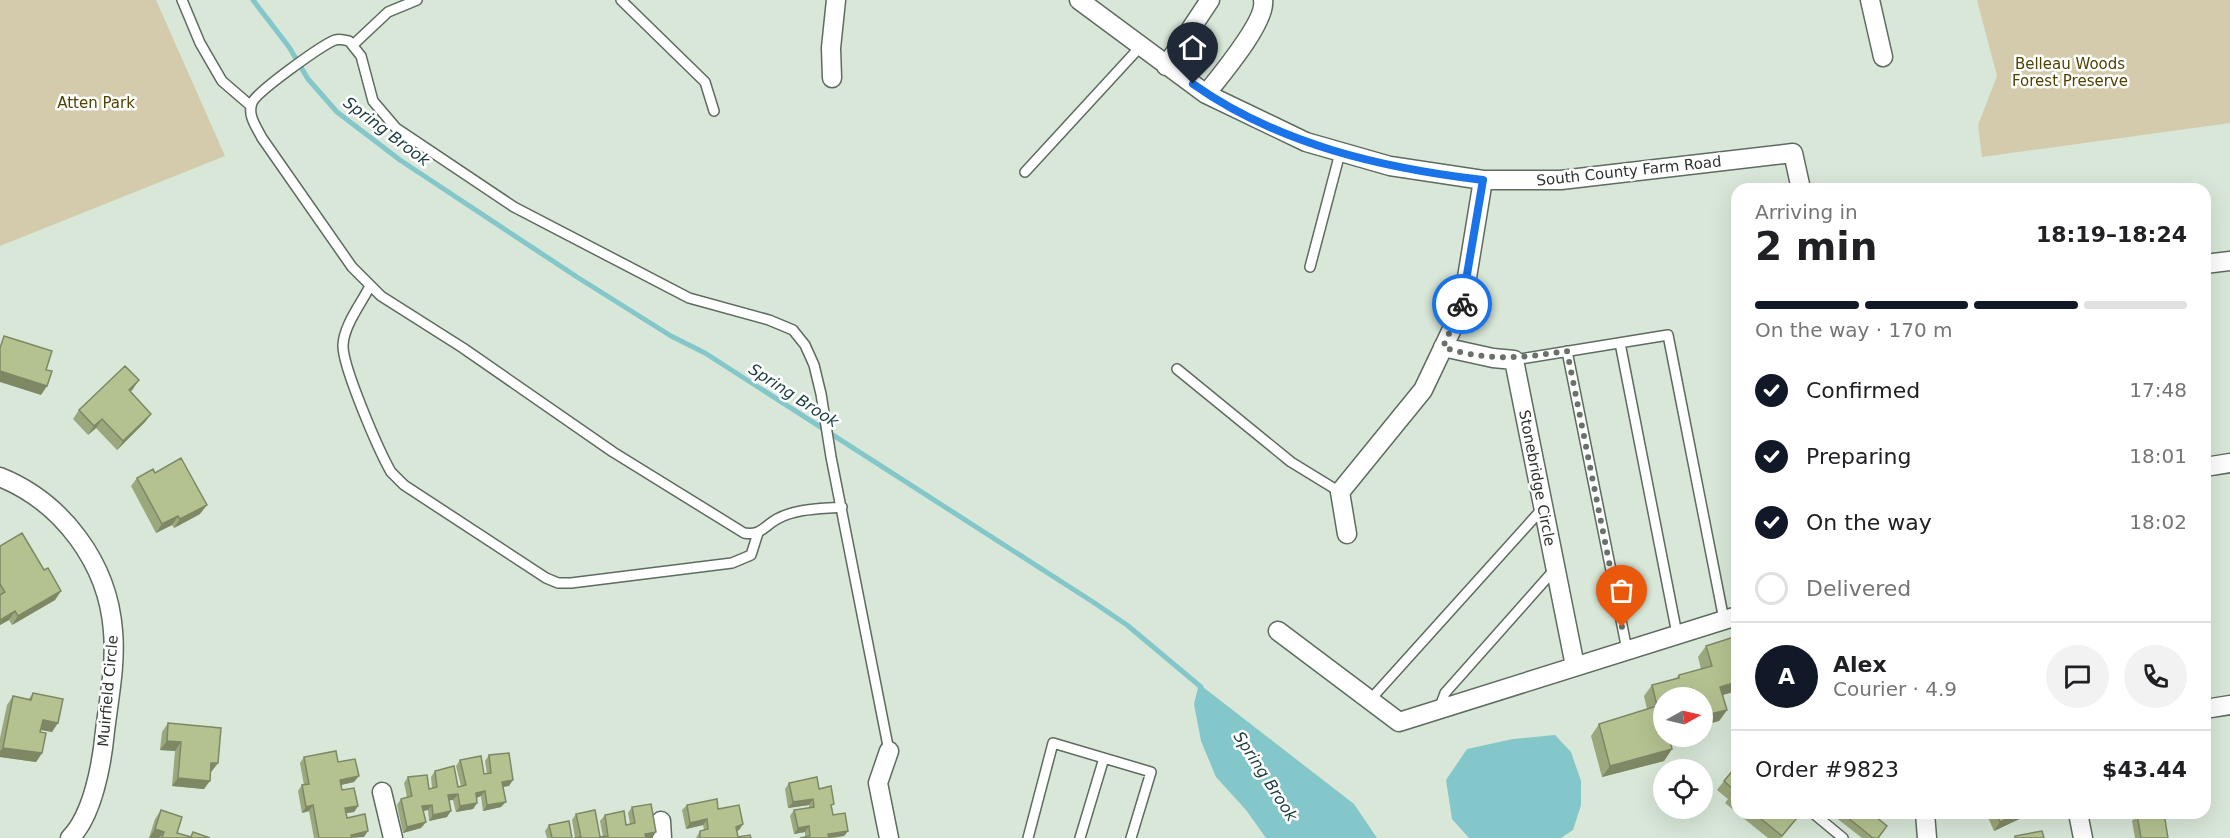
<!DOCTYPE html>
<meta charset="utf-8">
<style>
:root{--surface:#fff;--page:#f2f2f2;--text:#202124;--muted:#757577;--line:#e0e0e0;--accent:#111827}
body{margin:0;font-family:"DejaVu Sans",sans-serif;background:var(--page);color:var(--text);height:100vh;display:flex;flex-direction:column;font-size:22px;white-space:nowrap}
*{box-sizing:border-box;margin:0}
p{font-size:20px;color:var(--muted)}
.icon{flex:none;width:33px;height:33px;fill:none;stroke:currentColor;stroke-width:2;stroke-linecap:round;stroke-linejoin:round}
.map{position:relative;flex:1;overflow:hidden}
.details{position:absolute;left:1731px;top:183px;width:480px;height:636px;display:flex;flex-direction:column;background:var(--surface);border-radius:18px;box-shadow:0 6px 24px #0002}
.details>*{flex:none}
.needle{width:39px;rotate:82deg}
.fabs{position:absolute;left:1653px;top:687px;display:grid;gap:12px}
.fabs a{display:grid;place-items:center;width:60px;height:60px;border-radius:50%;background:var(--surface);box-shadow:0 6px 24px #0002;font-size:30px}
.pin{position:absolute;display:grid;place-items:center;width:51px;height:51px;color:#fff;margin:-62px -26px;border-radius:50% 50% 50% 0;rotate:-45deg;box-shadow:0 0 6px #0007}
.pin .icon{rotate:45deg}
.courier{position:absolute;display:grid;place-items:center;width:60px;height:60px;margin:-30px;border:4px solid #1a73e8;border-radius:50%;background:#fff;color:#222;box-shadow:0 2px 8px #0007}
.overview em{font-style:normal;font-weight:700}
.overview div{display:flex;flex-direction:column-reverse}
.overview{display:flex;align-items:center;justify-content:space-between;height:102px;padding:0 24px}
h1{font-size:39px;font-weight:700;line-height:45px}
.bar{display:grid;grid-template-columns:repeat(4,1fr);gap:9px 6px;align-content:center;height:72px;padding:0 24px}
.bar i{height:8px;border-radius:4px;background:var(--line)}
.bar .active{background:var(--accent)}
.bar p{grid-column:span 4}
.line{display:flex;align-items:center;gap:15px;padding:0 24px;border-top:2px solid var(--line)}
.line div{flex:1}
.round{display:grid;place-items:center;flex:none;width:63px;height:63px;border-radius:32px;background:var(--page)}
ol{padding:0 24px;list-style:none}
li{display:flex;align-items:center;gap:18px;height:66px}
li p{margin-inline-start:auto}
li .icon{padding:6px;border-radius:50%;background:var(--accent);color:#fff;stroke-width:4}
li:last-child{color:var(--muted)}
li i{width:33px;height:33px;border:3px solid var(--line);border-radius:50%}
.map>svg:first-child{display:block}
.green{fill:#d4cbac}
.water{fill:#83c7ca}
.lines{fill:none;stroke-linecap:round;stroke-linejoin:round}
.stream{stroke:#83c7ca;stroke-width:5}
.service-casing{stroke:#5e6b5f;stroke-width:12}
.minor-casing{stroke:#5e6b5f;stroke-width:21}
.service{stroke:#fff;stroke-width:9}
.minor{stroke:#fff;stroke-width:18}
.wall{fill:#9ba77c}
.shaded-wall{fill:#7e8865}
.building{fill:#b4c290;stroke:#7e8865;stroke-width:1.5}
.done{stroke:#697269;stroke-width:6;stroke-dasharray:0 10.8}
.route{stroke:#1a73e8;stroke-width:8}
.labels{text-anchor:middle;stroke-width:5;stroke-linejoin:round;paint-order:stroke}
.park-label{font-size:15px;fill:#504100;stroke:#fff}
.street-label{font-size:15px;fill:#2d332d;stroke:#fff}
.water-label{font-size:16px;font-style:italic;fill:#1b3d3f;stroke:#fff}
</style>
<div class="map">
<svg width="2230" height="838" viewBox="0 0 2230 838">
<rect width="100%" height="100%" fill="#d8e7d8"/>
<path class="green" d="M0,0H156L225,156L0,246Z
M1977,0H2230V123L1982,157L1978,125L1997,76Z"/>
<path class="water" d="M1199,684L1354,804L1377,838H1266L1246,810L1216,777L1201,741L1194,704Z
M1555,735L1571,752L1581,781V805L1573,830L1561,838H1469L1452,819L1446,780L1467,749L1513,739Z"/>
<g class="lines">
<path class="stream" d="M253,0L289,47L308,79L337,112L400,160L577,277L671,336L705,353L1093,602L1127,625L1201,687"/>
<defs>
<path id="service" d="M182,0L200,43L222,81L251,106
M621,0L705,82L714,111
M354,44L388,12L417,0
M1025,172L1140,47
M1310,267L1340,153
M370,286C361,304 344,325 343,345C342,366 379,451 391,472L404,485L546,578L558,583H571L732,563L751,555L758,533
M1620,343L1677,634
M1567,351L1627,650
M1514,360L1668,335L1724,620
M1177,369L1291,462L1340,492
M842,507C821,509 797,508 777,519C764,526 761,536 744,533L613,452L463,348L381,296L352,267L262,138C257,128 247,115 252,103C256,92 322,45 335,40C339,39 345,40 349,41L361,56L373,101L396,128L514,207L689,298L769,320L793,330L805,345L814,365L821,394L831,457L889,751
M1370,700L1543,508
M1439,709L1445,693L1555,569
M1814,814L1843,838
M1028,838L1053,743L1151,772L1131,838
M1080,838L1104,758"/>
<path id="minor" d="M1079,0L1206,94L1306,142L1390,166L1483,180H1561L1793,153L1801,189
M1870,0L1883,57
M1166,66L1210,0
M832,78L831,48L836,0
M1206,94C1220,76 1267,21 1263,0
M2205,264L2230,261
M1443,347L1493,358L1514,360L1575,666
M2205,467L2230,463
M0,477C62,502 108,563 113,631C116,664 109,698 105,731C102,763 93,815 70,838
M1347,534L1340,492L1423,390L1462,308L1483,180
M1278,631L1399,722L1737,616
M2205,709L2230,705
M382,792L393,838
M1925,813L1927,838
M2078,813L2083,838
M661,821L662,838
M889,838L878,783L889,751"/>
</defs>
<use href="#service" class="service-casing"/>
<use href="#minor" class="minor-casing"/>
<use href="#service" class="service"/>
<use href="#minor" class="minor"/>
</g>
<path class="wall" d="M133,389L130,392L151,414L145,422L117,450L96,428L88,435L73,419L79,410Z
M155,473L200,514L174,528L172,525L156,533L131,486L137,478Z
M0,546L44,570L61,591L55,600L12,625L9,620L0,625Z
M1737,636V691L1722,695L1727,710L1719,721L1702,698L1664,736L1672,749L1664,761L1602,777L1591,736L1599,724L1647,709L1644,696L1652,685L1676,678L1679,675L1701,669L1698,657L1706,646Z
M33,693L52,732L41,730L42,753L36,762L0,757V738L7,705L13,696L28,700Z
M168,723L218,763L211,772L204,789L172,786L175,751L160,750L162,732Z
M489,755L509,786L503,787L501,807L483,811L481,796L477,798V803L473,809L456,812L453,800H449L447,817L429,821L428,810L423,811L426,822L421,828L403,833L397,805L401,799L407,797L404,783L408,777L429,789L432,788L431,777L435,771L458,787L461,786L456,766L460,760L484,774H487L485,761Z
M304,757L338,762L354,782L341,785L342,790L358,806L354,812L346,813L347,818L364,837L314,838L309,811L302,813L298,791L302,785H304L300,763Z
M1737,771V813L1725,803L1728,799L1717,790L1724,781Z
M789,783L819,789L832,808L833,815L848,831L844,836L834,838H800L805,837V832L794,834L790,816L794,810L809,808V805L788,808L785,789Z
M687,805L718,809L743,824L739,830L737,831L738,837L751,838H696L700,831L704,830L703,825L686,829L682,810Z
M632,807L656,832L652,838H574H575L572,820L576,814L600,837H603L600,821L605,815L626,825L630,824L628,813Z
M161,810L177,833L190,837L193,832L210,838H149L155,819Z
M1737,813H1801L1781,838H1768Z
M1830,813H1871L1887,826L1878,838H1862Z
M1986,813H2032L1994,831Z
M2137,815L2168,838H2135L2132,821Z
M549,825L572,838H547L545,831Z"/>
<path class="shaded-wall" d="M0,371L47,386L41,395L0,382Z
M139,380L133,389L123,399L129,390Z
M151,414L145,422L117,450L123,441Z
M102,419L96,428L88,435L94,426Z
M207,505L200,514L174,528L180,519Z
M178,516L172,525L156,533L162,524Z
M61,591L55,600L12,625L18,616Z
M15,611L9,620L0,625V620Z
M1737,682V691L1712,698L1720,687Z
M1727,710L1719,721L1702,726V716Z
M43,720L58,723L52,732L36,729Z
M167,741L181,742L175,751L160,750Z
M3,748L42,753L36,762L0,757V751Z
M1672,749L1664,761L1602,777L1610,766Z
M211,763H218L211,772L205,771Z
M359,776L354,782L336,786L340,780Z
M178,778L210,781L204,789L172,786Z
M513,780L509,786L498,787L502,782Z
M485,791L481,796L472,799L476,793Z
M458,794L453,800L444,801L448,795Z
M813,799L809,805L788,808L793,802Z
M506,802L501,807L483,811L487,805Z
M477,803L473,809L456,812L460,806Z
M313,805L309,811L302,813L306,807Z
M432,805L428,810L417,812L422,806Z
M358,806L354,812L341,814L345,808Z
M451,811L447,817L429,821L433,815Z
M2020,813H2032L1994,831L2000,822Z
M707,819L703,825L686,829L690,823Z
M426,822L421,828L403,833L407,827Z
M743,824L739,830L732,833L736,827Z
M809,826L805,832L794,834L798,828Z
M155,829L164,832L159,838H149Z
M368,831L364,837L349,838L351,835Z
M848,831L844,836L825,838L828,834Z
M656,832L652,838H642L645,834Z"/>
<path class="building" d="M4,336L52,351L46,370L52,371L47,386L0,371V348Z
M125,366L139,380L129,390L151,414L123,441L102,419L94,426L79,410Z
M181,458L207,505L180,519L178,516L162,524L137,478L153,469L155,473Z
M22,533L44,570L48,568L61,591L18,616L15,611L0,620V595L5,592L0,584V546Z
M1737,636V682L1720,687L1727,710L1702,716V698H1664V736H1669L1672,749L1610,766L1599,724L1657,706L1652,685L1679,678V675L1712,666L1706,646Z
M33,693L63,699L58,723L43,720L40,732L46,733L42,753L3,748L13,696L31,700Z
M168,723L221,728L218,763H211L210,781L178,778L181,742L167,741Z
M336,751L338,762L355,759L359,776L340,780L342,790L354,788L358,806L345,808L347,818L365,814L368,831L351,835L352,838H319L313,805L306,807L302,785L309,784L304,757Z
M509,753L513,780L502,782L506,802L487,805L485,791L476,793L477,803L460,806L458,794L448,795L451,811L433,815L432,805L422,806L426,822L407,827L401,799L412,796L408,777L427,775L429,789L437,787L435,771L454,766L458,787L466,785L460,760L481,756L484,774L491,773L489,755Z
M1734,769L1737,771V799L1731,794L1734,790L1724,781Z
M817,777L819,789L831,786L834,804L831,805L833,815L845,813L848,831L828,834L829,838H800L810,836L809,826L798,828L794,810L814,807L813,799L793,802L789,783Z
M717,799L718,809L739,805L743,824L736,827L738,837L750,835L751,838H700V831L708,829L707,819L690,823L687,805Z
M651,804L656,832L645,834L646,838H574L581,837L576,814L595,810L600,837L608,836L605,815L624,811L626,825L635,823L632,807Z
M161,810L182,817L177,833L191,837L193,832L210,838H162L164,832L155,829Z
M1754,813H1789L1796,819L1782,836Z
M1842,813H1871L1887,826L1878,838H1873Z
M1996,813H2020L2000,822Z
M2149,813H2164L2168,838H2141L2137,815Z
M569,821L572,838H552L549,825Z
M2042,831L2044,838H2015V836Z"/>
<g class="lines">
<path class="done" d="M1462,304L1443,347C1488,362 1522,358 1567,351L1622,627"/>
<path class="route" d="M1193,84C1278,144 1381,168 1483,180L1462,304"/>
</g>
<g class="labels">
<g class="park-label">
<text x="2070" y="69">Belleau Woods<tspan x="2070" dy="17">Forest Preserve</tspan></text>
<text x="96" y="108">Atten Park</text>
</g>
<g class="street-label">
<text transform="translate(1629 171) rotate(-6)" y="5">South County Farm Road</text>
<text transform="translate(1537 478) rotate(79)" y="5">Stonebridge Circle</text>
<text transform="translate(108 691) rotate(-85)" y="5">Muirfield Circle</text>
</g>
<g class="water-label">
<text transform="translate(387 131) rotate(37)" y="6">Spring Brook</text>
<text transform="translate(794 395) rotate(33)" y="6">Spring Brook</text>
<text transform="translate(1266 776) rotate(57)" y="6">Spring Brook</text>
</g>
</g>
</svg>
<div class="fabs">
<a><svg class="needle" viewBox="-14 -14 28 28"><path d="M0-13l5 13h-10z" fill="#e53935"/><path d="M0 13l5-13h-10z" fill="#757577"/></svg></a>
<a><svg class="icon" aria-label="locate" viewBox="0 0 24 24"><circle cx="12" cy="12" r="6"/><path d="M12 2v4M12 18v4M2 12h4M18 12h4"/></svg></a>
</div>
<div class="pin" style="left:1622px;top:627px;background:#ea580c"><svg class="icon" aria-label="bag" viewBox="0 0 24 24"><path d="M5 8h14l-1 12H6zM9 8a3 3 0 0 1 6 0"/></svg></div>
<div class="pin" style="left:1193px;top:84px;background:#1f2937"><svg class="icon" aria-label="home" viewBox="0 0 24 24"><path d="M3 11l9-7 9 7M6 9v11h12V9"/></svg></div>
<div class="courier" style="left:1462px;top:304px"><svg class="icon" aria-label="bike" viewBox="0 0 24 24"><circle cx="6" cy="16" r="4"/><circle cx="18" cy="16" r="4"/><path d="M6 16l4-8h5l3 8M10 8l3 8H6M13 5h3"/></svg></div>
<section class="details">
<div class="overview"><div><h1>2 min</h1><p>Arriving in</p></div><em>18:19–18:24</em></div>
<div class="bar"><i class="active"></i><i class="active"></i><i class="active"></i><i></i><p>On the way · 170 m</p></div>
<ol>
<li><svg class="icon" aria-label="check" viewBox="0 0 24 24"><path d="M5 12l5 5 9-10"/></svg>Confirmed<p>17:48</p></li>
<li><svg class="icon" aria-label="check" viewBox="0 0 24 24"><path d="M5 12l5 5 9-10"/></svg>Preparing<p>18:01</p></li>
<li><svg class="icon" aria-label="check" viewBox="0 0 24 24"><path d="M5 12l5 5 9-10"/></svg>On the way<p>18:02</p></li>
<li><i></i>Delivered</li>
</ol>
<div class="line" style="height:108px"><b class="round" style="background:var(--accent);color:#fff">A</b><div><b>Alex</b><p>Courier · 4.9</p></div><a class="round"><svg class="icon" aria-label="chat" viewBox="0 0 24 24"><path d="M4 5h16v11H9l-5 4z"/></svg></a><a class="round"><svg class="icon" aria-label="phone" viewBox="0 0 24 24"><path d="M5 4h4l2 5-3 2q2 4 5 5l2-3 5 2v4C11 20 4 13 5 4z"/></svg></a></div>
<div class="line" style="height:78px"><div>Order #9823</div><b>$43.44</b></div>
</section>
</div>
